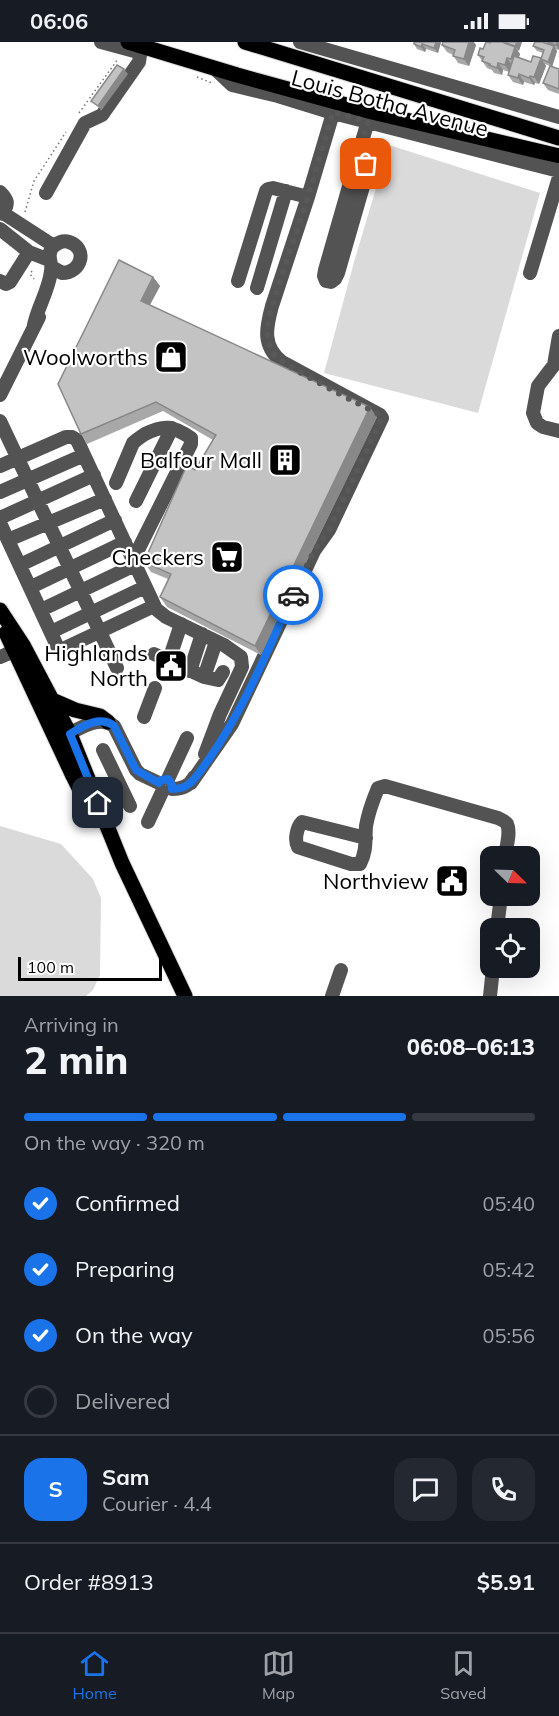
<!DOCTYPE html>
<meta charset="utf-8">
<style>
:root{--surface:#171b24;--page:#242831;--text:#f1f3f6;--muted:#9ea1a6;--line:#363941;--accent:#1a73e8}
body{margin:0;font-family:Mulish,sans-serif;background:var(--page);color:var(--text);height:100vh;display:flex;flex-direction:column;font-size:22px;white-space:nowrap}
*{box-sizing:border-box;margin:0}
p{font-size:20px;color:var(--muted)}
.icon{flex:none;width:33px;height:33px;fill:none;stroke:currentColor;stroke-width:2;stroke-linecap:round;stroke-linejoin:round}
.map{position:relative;height:954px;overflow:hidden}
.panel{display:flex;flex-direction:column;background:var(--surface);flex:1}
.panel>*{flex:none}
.needle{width:39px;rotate:113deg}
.buttons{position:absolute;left:480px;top:804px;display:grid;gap:12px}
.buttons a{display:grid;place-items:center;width:60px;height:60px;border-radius:12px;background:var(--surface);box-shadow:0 6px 24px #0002;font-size:30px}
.scale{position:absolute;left:18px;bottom:15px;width:144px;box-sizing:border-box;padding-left:6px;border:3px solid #000;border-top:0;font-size:16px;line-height:21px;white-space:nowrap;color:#000;-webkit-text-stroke:4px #fff;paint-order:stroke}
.pin{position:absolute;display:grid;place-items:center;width:51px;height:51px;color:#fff;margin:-26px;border-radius:12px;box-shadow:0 3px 9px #0006}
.courier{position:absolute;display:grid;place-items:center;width:60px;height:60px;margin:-30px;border:4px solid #1a73e8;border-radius:50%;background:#fff;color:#222;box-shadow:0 2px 8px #0007}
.head em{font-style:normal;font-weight:800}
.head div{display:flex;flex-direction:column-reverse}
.head{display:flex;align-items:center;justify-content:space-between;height:102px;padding:0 24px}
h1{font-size:39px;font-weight:800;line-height:45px}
.bar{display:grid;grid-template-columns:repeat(4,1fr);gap:9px 6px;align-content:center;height:72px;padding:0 24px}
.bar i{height:8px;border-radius:4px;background:var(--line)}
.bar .active{background:var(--accent)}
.bar p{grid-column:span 4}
.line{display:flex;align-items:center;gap:15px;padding:0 24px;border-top:2px solid var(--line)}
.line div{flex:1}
.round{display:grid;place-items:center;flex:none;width:63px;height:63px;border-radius:18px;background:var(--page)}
ol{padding:0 24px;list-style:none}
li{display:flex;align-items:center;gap:18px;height:66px}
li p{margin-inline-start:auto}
li .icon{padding:6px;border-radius:50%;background:var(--accent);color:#fff;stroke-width:4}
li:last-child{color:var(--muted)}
li i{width:33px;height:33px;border:3px solid var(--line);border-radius:50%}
.status{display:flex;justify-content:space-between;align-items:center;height:42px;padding:0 30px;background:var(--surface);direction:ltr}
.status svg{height:16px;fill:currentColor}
.tabs{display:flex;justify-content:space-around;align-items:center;height:84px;border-top:2px solid var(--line);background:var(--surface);font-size:16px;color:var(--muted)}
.tabs a{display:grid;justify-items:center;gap:3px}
.tabs .active{color:var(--accent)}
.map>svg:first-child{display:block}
.green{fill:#dadada}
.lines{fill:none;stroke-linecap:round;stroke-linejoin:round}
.major-casing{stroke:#dbdbdb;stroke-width:17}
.path{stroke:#757575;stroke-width:1.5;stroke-dasharray:1.5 3;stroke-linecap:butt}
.minor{stroke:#535353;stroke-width:14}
.major{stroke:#000;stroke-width:15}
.wall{fill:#a8a8a8}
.shaded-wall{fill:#888}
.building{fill:#c3c3c3;stroke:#888;stroke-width:1.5}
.done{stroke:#595959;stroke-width:6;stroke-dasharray:0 10.8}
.route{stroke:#1a73e8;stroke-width:8}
.labels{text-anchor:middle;stroke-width:4.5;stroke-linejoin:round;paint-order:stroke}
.street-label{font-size:22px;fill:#000;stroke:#fff}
.poi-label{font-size:22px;fill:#000;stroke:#fff;text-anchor:end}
</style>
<div class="status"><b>06:06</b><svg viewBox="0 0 49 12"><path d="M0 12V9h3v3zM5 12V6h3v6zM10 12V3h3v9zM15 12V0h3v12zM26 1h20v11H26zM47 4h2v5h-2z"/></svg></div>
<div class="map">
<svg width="559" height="954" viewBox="0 0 559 954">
<rect width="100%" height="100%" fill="#fff"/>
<path class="green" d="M389,103L540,151L478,371L324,331L354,220Z
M0,784L61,802L93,837L101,856L100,933L93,948L86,954H0Z"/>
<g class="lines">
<defs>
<path id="major" d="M128,0L237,33L372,70L559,114
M245,0L559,96
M0,568L23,603L70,692L122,821L185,954
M6,591L73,734L95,778
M52,658L75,668L100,674L108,680"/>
</defs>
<use href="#major" class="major-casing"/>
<path class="path" d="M197,35L212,41
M79,71L118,17
M25,170L34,139L66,90
M32,229L30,232L34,237"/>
<path class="minor" d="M300,0L559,75
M215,27L232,43L278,54L333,71L559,129
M358,113L325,228L324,234L326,239L331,240L335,237L338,231L366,134V122L358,113L368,79
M0,150C8,158 9,161 3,172
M46,151L85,81L102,73L139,20L140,13L138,10L101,0
M0,169L54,204
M0,187L29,210L49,218
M530,231L559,135
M0,239L6,242L10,240L29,210
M238,239L266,149L268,147L273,146L308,155L333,71
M257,246L286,149
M34,283C38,264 49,248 51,229C53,221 46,214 52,206C56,201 63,198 69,200C88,206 82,231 62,231L52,225
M559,294L554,323L538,344L533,371L537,381L543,385L559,389
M0,353L39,275
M0,379L117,626
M0,424L66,395H72L77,398L133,518
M116,441L133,401C137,397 141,395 145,392C165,382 173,384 191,396V402L133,518L156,567L166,575L224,603L241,615L242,625L220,672L205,712
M0,450L84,413
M136,459L172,386
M0,476L94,433
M0,481L58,606L61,607L65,606L154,564
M8,498L105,457
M20,523L115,478
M31,545L125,500
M41,568L135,523
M51,590L145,545
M154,612L204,635L216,600
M0,615L14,609
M169,618L181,582
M190,629L202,592
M204,635L218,638L223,630
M144,675L155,646
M61,696C76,689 98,672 114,684L136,728L140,732L159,741
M103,708L130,764
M168,737L187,696
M191,741L232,682L308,522L314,509L329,488L382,376L380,373L282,320C262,304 266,286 272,264L308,155
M172,747C182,747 190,744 194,735
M148,780L162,750
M366,796L302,780C297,785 294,798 298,805L301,806L351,822H360C367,809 365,797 366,784C368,772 373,758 378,746L385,744L498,776C500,777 505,779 507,782C511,790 506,806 505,814
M497,886L501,854
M332,954L341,928
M490,954L493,926"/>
<use href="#major" class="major"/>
</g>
<path class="wall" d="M441,0L438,11L426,7L425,10L417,7L414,2Z
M491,0H522L518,9L520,12L519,15L531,20L541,16L543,11L537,9L533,4L535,0H559V8L555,7L557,9L552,25L559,27V52L548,48L543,41L550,24L545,22L546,24L539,42L535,41L534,43L524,40L523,43L513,40L508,33L509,30L503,28L502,33L494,31L492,28L487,26L478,13Z
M442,3H476L469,24L458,21L453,13L447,10Z
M153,235L160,244L150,263L377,375L261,613L167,565L160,555L168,537L151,530L144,520L195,428L213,398L163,369L87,402L81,392Z"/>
<path class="shaded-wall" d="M436,0H441L438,11L434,6Z
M469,0H474L476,3L469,24L464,17Z
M517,0H522L519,9L515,4Z
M557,0H559V8L556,3Z
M422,2L426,7L425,10L421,5Z
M554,4L557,9L552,25L548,20Z
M515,5L520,12L516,25L511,17Z
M507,16L512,23L510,31L505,23Z
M541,16L546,24L539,42L534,35Z
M498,21L503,28L502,33L497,26Z
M124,27L128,32L101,69L98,64Z
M519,32L524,40L523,43L518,36Z
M530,34L535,41L534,43L529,36Z
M153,235L160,244L147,268L141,259Z
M370,365L377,375L261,613L255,604Z"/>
<path class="building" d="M414,0H436L434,6L422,2L421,5L414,2Z
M443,0H469L464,17L453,14L455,8L442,3Z
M486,0L490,1L491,0H502L515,5L511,17L507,16L505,23L498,21L497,26L489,23L490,22L482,19L484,15L478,13L480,6L483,7Z
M503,0H517L515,4Z
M535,0H542L554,4L548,20L541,17L544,8L533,4Z
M547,0H557L556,3Z
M514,14L531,20L533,14L541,16L534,35L530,34L529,36L519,32L518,36L508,33Z
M117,23L124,27L98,64L91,59Z
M550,24L559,27V47L543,41Z
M119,218L153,235L141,259L370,365L255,604L160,555L171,532L144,520L187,423L195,428L216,393L156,360L81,392L58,342Z"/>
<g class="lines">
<path class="done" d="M293,553L314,509L329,488L382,376L380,373C362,363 278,322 272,310C264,295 268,279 272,264L308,155L333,70L368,80L358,113L366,122"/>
<path class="route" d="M98,761L70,692C83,684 100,673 114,684L136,728L159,741L161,738L168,737L172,743V747C178,747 184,746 189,742C197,736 203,725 209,717C244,667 267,609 293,553"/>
</g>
<defs>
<symbol id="shop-square" viewBox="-11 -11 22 22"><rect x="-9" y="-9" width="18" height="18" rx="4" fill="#000" stroke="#fff"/><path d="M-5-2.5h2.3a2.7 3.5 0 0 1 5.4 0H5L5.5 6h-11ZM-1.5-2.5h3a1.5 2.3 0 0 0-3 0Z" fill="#fff"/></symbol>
<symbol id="building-square" viewBox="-11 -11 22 22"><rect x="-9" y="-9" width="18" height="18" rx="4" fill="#000" stroke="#fff"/><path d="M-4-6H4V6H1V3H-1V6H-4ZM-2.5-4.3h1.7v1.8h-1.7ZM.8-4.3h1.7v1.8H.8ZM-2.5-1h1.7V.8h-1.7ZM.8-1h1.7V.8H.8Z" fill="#fff"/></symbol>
<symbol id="supermarket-square" viewBox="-11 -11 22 22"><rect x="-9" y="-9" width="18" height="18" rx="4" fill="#000" stroke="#fff"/><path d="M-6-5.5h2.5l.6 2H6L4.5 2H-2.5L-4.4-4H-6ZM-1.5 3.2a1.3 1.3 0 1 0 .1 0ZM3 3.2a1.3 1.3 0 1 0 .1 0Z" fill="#fff"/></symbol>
<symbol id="civic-square" viewBox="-11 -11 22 22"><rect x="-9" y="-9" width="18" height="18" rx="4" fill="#000" stroke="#fff"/><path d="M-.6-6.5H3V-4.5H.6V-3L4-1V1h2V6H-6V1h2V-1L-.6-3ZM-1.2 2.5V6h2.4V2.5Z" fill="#fff"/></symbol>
</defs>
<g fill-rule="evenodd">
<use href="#shop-square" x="152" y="296" width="38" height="38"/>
<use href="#building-square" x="266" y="399" width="38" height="38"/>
<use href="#supermarket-square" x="208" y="496" width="38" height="38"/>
<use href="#civic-square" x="152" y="605" width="38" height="38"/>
<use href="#civic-square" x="433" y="820" width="38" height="38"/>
</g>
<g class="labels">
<g class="street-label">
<text transform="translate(390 61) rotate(15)" y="8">Louis Botha Avenue</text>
</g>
<g class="poi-label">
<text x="148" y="323">Woolworths</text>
<text x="262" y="426">Balfour Mall</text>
<text x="204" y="523">Checkers</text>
<text x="148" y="619">Highlands<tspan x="148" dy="25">North</tspan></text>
<text x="429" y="847">Northview</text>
</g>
</g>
</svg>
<div class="buttons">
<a><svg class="needle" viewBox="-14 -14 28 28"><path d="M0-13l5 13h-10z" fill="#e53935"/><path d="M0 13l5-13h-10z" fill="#9ea1a6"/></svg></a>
<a><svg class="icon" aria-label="locate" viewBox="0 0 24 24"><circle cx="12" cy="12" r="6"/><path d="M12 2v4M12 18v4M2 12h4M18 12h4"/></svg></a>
</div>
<div class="scale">100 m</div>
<div class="pin" style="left:366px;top:122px;background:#ea580c"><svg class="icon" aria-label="bag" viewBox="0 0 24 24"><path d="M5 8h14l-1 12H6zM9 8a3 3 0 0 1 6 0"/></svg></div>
<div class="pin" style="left:98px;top:761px;background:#1f2937"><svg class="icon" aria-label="home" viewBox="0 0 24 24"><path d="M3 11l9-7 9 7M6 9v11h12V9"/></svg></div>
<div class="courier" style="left:293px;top:553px"><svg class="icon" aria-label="car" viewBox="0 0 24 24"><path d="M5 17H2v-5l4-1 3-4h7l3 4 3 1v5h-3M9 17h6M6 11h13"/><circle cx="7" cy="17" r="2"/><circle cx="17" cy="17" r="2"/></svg></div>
</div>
<section class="panel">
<div class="head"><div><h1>2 min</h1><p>Arriving in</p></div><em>06:08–06:13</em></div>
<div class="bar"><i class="active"></i><i class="active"></i><i class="active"></i><i></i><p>On the way · 320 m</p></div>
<ol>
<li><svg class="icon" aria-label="check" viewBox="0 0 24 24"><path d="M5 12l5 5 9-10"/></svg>Confirmed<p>05:40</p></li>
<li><svg class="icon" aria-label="check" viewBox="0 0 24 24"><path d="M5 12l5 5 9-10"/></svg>Preparing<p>05:42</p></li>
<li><svg class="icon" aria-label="check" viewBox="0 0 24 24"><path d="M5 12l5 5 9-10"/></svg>On the way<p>05:56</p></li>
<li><i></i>Delivered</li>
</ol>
<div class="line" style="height:108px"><b class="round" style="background:var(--accent);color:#fff">S</b><div><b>Sam</b><p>Courier · 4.4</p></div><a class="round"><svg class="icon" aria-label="chat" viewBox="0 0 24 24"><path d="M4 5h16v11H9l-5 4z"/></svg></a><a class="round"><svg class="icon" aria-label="phone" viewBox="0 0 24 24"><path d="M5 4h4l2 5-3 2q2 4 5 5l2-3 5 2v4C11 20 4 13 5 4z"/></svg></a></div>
<div class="line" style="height:78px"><div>Order #8913</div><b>$5.91</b></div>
</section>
<nav class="tabs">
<a class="active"><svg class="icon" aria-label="home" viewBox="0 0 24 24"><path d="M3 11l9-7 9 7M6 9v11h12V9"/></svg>Home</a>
<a><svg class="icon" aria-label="map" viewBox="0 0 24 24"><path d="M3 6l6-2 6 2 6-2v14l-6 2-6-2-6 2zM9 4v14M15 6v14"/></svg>Map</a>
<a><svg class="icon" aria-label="saved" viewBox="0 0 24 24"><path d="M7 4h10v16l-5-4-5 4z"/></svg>Saved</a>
</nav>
